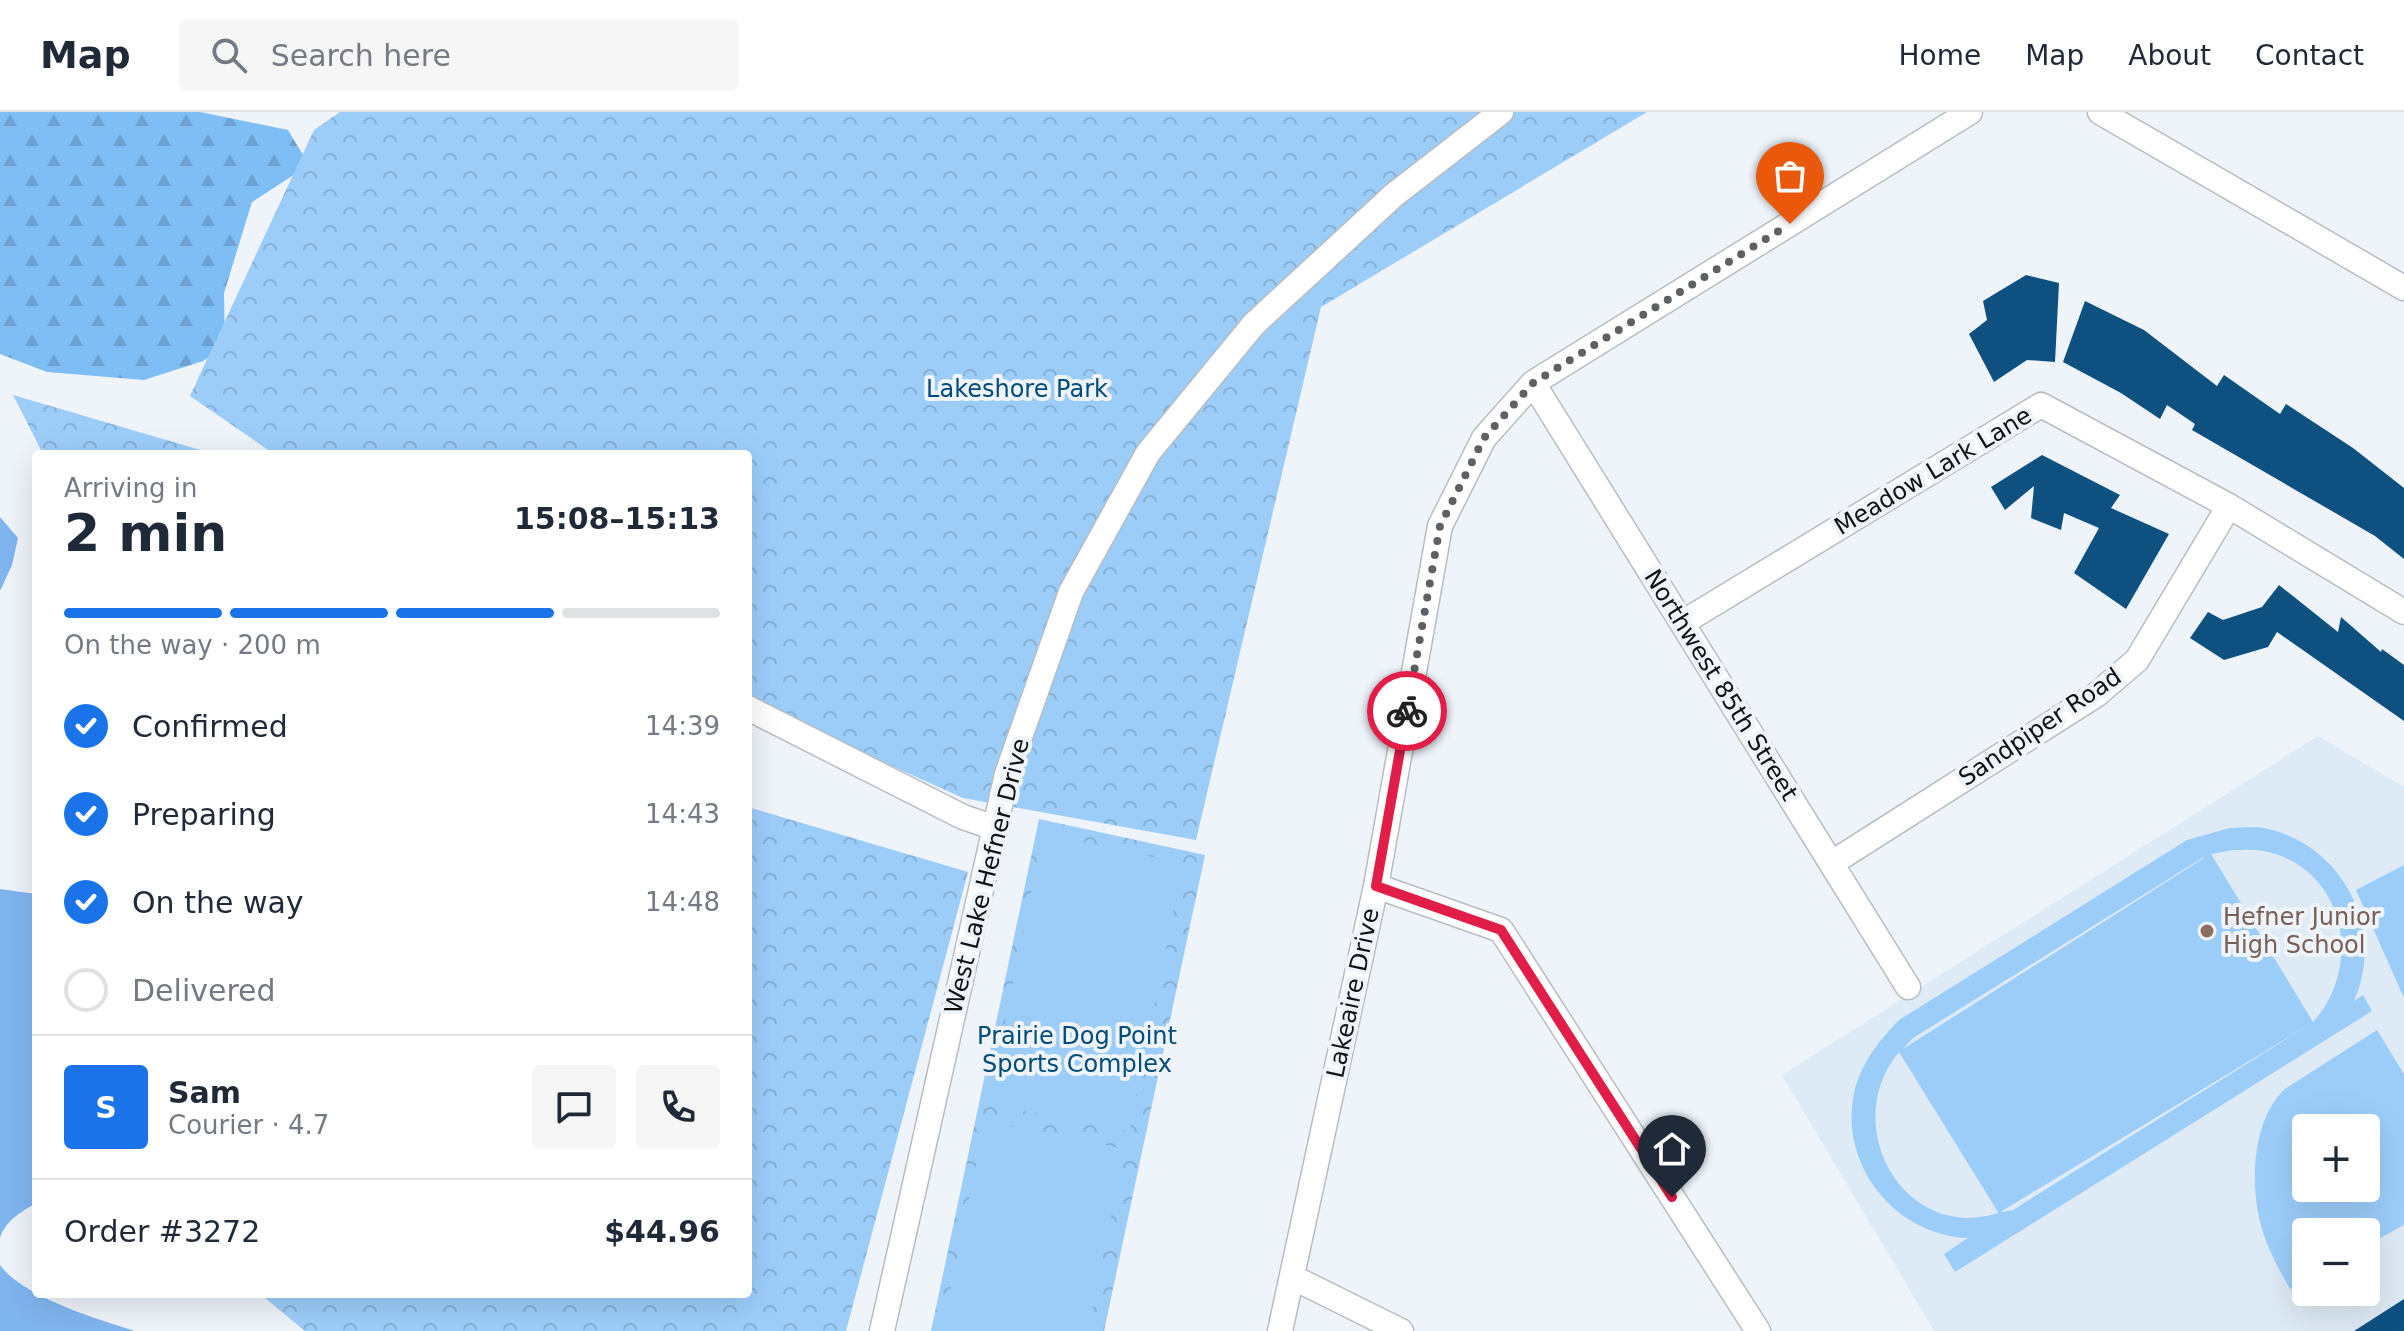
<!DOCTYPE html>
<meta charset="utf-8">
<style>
:root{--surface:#fff;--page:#f6f6f7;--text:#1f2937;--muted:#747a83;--line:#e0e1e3;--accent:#1a73e8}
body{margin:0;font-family:"DejaVu Sans",sans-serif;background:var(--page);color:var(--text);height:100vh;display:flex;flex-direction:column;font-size:30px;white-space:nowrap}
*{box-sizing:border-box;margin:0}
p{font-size:26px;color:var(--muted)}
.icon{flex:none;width:44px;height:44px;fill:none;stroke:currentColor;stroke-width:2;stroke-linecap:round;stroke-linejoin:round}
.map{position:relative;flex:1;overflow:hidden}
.drawer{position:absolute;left:32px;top:338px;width:720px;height:848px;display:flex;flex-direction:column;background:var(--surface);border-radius:8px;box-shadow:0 8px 32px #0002}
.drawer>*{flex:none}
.controls{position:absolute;left:2292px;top:1002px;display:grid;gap:16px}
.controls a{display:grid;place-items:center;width:88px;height:88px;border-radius:8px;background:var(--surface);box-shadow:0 8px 32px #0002;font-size:40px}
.pin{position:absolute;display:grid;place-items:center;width:68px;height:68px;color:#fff;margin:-82px -34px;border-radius:50% 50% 50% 0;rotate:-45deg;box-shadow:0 0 8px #0007}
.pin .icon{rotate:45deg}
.courier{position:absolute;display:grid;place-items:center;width:80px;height:80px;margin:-40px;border:6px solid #e11d48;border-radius:50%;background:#fff;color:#222;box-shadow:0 2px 10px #0007}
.overview em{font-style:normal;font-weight:700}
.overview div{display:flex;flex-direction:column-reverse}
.overview{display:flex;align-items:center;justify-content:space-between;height:136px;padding:0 32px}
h1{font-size:52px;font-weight:700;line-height:60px}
.bar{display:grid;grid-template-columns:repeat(4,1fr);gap:12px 8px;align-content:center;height:96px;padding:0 32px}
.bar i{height:10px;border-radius:6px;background:var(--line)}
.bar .active{background:var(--accent)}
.bar p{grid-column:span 4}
.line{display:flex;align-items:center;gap:20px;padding:0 32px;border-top:2px solid var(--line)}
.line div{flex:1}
.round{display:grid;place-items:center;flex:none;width:84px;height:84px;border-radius:8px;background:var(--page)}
ol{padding:0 32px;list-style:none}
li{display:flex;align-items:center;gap:24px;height:88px}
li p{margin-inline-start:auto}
li .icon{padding:8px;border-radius:50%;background:var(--accent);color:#fff;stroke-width:4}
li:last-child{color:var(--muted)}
li i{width:44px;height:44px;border:4px solid var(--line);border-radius:50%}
header{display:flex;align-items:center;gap:48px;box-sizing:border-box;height:112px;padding:0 40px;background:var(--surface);border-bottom:2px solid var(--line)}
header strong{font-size:38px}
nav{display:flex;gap:44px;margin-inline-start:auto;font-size:28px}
.search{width:560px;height:72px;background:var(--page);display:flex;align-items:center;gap:20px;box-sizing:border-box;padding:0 28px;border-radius:8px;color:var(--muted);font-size:30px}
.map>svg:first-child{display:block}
.built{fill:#deeaf6;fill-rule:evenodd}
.forest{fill:url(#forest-firs)}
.park{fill:url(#park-crowns)}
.pitch{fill:#9ccdf9;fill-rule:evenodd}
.water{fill:#81b5f0}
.building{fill:#0e5181}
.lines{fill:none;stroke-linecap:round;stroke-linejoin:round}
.minor-casing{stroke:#b7bdc3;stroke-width:27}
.minor{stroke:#fff;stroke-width:24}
.done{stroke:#5d6064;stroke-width:8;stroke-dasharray:0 14.4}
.route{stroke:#e11d48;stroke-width:10}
.education-dot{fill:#8d6e63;stroke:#eef4fa;stroke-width:3}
.labels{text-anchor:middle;stroke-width:8;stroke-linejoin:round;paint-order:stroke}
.park-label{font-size:24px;fill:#004b7d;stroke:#eef4fa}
.street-label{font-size:24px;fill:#0f1113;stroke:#eef4fa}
.education-label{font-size:24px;fill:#785e54;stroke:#eef4fa;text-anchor:start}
</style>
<header>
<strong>Map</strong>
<div class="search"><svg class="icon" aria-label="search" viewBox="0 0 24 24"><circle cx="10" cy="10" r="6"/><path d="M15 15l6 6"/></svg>Search here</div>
<nav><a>Home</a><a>Map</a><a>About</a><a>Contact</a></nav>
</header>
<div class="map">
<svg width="2404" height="1219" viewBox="0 0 2404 1219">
<defs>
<pattern id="forest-firs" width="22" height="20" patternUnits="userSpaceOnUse" patternTransform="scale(2)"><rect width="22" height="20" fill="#7fbdf5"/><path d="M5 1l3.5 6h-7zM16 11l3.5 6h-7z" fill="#6da1d1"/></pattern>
<pattern id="park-crowns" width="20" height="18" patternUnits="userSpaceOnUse" patternTransform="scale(2)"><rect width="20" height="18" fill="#9ccdf9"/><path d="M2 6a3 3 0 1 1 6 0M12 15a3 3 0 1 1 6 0" fill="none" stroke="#85afd5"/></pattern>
</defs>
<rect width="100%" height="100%" fill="#eef4fa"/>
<path class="built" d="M2318,624L2404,675V1219H1934L1782,963ZM2306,1016H2366V1076H2306ZM2306,1120H2366V1180H2306Z"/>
<path class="forest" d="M0,0H200L288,18L309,53L252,90L224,181L225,235L203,249L144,268L47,260L0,242Z"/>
<path class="park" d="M340,0H1647L1321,195L1196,728L963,686L748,589V342H274L190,284L314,18Z
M13,283L214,342H43Z
M748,695L968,760L846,1219H305L260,1182H748Z
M1039,707L1205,743L1104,1219H931Z"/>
<path class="pitch" d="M2230,716C2242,716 2256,714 2268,717C2343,734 2386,818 2354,889L2363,883L2372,899L1955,1160L1944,1142L1968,1126C1897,1123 1842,1057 1853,987C1858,955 1877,931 1899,908L2187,728ZM2233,738C2243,738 2254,737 2264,739C2344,755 2365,853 2313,910L2211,742ZM2204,745V746L1903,937L1913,926ZM2307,914L2013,1098L2002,1100V1099ZM1899,940L1998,1100V1101C1904,1131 1838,1013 1899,940Z
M1043,722L1183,751L1129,1020L989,992Z
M2404,753V886L2356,778Z
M2377,918L2404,962V1113L2366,1134V1120H2306V1168L2290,1177C2280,1159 2269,1140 2263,1120C2249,1077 2251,1008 2285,977ZM2306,1016H2366V1076H2306Z
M985,1008L1124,1037L1088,1219H942Z"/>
<path class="water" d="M0,405L18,426L12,453L0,479Z
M0,777L36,782V1091C21,1100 5,1109 0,1126Z
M0,1153C23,1185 97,1207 135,1219H0Z"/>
<path class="building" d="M2026,163L2059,171L2055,250L2027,248L1994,270L1969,222L1987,208L1983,189Z
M2085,189L2144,218L2217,274L2224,263L2280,302L2286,292L2353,336L2404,376V447L2375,424L2192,318L2195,312L2167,293L2160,307L2121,281L2063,250Z
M2042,343L2120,383L2111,396L2169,422L2126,497L2074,461L2099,416L2064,401L2061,418L2031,406L2034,374L2005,398L1991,375Z
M2279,473L2338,520L2341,505L2381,540L2382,537L2404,553V609L2277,520L2268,535L2224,548L2190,526L2208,500L2223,508L2262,495Z
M2404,1187V1219H2354Z"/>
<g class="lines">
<defs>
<path id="minor" d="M2100,0L2404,176
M1533,271L1908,875
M1682,511L2041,293L2229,394L2404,500
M748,596L963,705L995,716
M1832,751L2096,583L2137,548L2229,394
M1376,774L1501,818L1758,1219
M1292,1165L1401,1219
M882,1219L1007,662L1071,480L1148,341L1254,212L1394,83L1501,0
M1280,1219L1376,774L1440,414L1484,326L1533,271L1970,0"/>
</defs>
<use href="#minor" class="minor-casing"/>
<use href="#minor" class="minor"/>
</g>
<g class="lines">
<path class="done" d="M1407,599L1440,414L1484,326L1533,271L1790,112"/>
<path class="route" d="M1407,599L1376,774L1501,818L1672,1085"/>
</g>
<circle class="education-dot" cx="2207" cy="819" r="8"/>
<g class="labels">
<g class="park-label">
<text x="1017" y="285">Lakeshore Park</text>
<text x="1077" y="932">Prairie Dog Point<tspan x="1077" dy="28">Sports Complex</tspan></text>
</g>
<g class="street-label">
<text transform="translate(1933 359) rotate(-31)" y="8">Meadow Lark Lane</text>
<text transform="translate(1721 573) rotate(58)" y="8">Northwest 85th Street</text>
<text transform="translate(2040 615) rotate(-34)" y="8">Sandpiper Road</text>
<text transform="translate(987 764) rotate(-76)" y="8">West Lake Hefner Drive</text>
<text transform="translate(1353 881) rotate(-78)" y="8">Lakeaire Drive</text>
</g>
<g class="education-label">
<text x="2223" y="813">Hefner Junior<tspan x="2223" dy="28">High School</tspan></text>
</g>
</g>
</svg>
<div class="controls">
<a>+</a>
<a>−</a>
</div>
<div class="pin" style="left:1790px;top:112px;background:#ea580c"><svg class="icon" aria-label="bag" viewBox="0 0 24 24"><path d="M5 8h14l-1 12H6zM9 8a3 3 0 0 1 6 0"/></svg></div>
<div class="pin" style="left:1672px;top:1085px;background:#1f2937"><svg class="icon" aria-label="home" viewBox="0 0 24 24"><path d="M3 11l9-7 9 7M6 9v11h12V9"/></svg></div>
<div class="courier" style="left:1407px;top:599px"><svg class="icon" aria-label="bike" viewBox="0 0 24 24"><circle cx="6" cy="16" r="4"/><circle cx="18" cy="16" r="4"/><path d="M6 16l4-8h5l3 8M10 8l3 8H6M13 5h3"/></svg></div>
<section class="drawer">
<div class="overview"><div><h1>2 min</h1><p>Arriving in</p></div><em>15:08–15:13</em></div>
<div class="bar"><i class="active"></i><i class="active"></i><i class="active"></i><i></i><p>On the way · 200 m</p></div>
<ol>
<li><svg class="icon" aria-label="check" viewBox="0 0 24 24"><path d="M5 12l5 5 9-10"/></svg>Confirmed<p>14:39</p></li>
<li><svg class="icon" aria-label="check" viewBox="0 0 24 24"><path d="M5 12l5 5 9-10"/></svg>Preparing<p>14:43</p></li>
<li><svg class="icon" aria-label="check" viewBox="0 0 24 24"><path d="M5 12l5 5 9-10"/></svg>On the way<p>14:48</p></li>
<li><i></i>Delivered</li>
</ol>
<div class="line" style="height:144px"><b class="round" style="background:var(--accent);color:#fff">S</b><div><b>Sam</b><p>Courier · 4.7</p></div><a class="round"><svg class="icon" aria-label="chat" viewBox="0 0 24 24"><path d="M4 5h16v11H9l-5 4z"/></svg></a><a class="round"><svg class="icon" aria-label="phone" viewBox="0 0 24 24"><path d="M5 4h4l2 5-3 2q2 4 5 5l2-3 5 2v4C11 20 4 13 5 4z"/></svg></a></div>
<div class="line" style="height:104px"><div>Order #3272</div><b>$44.96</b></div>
</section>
</div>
